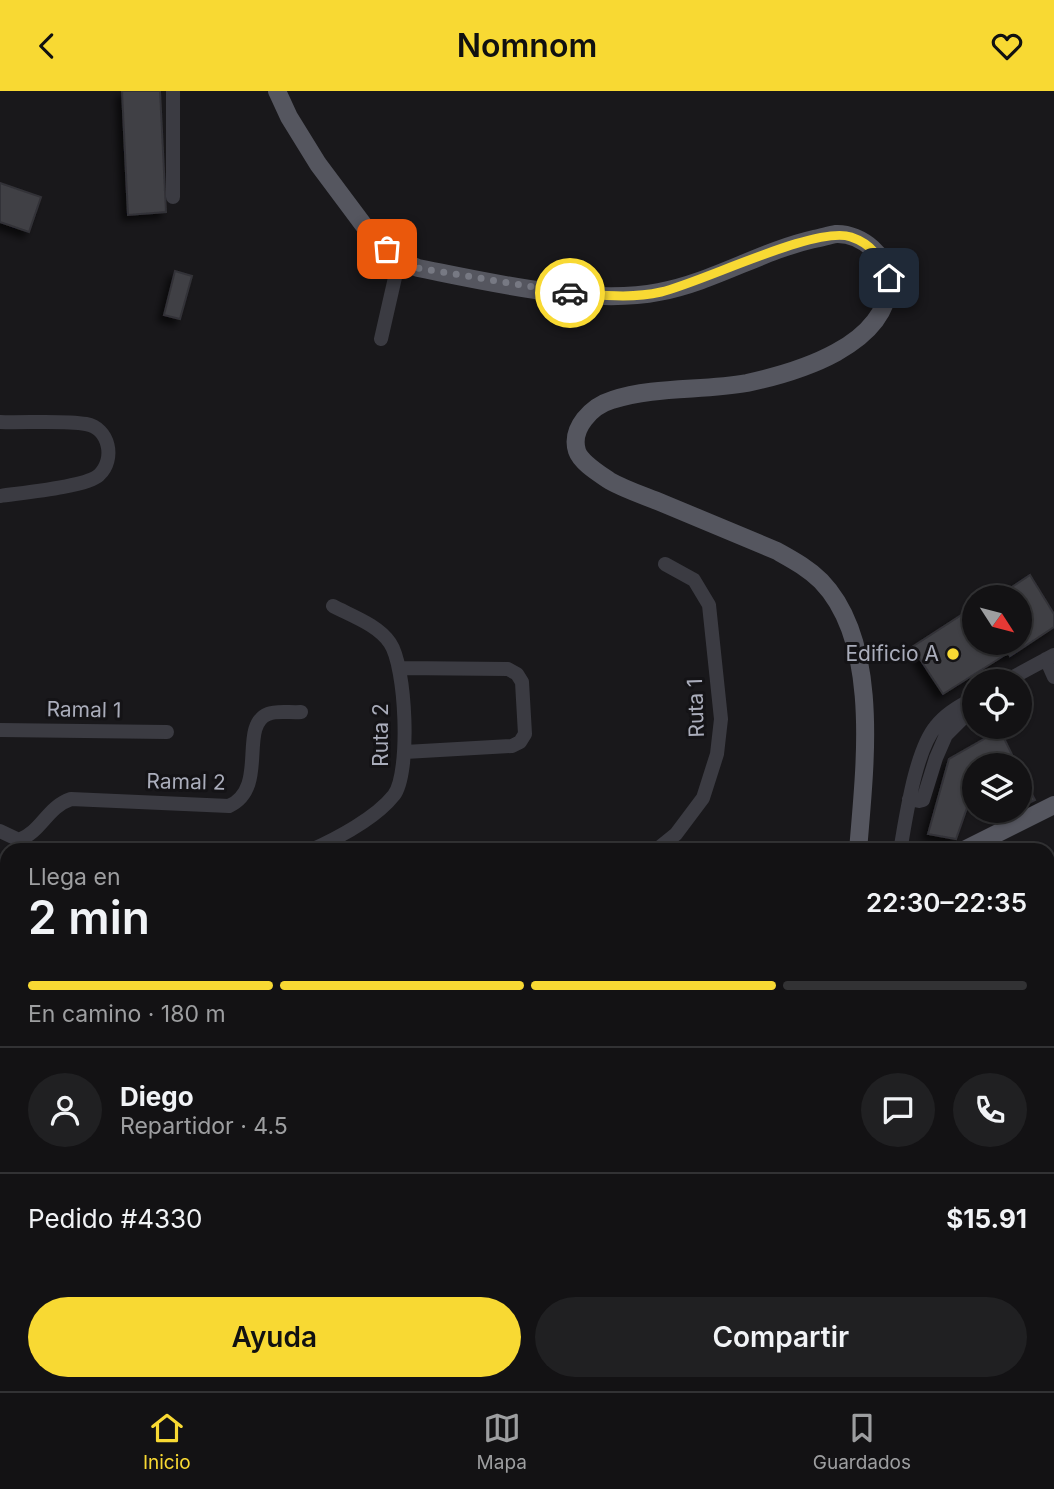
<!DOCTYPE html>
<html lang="es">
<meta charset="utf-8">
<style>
:root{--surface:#131214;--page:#202022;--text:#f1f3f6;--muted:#9d9ea0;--line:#323234;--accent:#f8d933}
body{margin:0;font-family:Inter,sans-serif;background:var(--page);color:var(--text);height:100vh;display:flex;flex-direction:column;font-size:26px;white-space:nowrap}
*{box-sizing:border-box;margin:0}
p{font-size:23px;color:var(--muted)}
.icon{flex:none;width:38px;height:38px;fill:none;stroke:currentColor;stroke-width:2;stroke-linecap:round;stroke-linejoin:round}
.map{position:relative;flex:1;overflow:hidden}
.drawer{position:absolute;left:0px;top:752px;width:1055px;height:548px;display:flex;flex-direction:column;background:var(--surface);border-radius:21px 21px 0 0;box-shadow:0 2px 5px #0004,0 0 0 2px var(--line)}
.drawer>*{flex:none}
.needle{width:46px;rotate:126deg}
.fabs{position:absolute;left:962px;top:494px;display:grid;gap:14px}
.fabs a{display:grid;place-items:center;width:70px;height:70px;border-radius:50%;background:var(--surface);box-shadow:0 2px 5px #0004,0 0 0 2px var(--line);font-size:35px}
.pin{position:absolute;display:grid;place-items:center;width:60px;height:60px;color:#fff;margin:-30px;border-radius:14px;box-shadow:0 4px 10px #0006}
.courier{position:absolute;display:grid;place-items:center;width:70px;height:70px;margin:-35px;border:5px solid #f8d933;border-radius:50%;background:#fff;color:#222;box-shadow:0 2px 9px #0007}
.summary em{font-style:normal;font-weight:600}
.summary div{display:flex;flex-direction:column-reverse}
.summary{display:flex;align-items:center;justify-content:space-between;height:119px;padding:0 28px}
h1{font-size:46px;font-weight:600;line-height:52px}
.bar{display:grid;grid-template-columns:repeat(4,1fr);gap:10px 7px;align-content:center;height:84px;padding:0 28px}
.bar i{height:9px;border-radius:5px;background:var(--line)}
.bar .active{background:var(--accent)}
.bar p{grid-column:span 4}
.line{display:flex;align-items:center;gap:18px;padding:0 28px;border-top:2px solid var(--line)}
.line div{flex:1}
.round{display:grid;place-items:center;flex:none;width:74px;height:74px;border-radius:37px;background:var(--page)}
.action{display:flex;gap:14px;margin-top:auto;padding:14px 28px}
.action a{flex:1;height:80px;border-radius:42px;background:var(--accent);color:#111;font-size:28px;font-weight:600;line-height:80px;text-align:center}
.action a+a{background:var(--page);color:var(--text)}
header{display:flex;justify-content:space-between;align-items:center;height:91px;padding:0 28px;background:var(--accent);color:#111;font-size:32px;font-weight:600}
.tabs{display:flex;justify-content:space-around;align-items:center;height:98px;border-top:2px solid var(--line);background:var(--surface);font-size:19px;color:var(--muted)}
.tabs a{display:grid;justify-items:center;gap:4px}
.tabs .active{color:var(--accent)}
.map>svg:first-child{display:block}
.building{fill:#404045;stroke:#333237;stroke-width:2;filter:url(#shadow)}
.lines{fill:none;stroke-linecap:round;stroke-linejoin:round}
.minor{stroke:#3b3b42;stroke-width:14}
.major{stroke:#55565f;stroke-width:18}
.done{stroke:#777983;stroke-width:7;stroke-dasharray:0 12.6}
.route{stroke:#f8d933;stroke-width:9}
.poi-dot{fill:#f8d933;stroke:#141316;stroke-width:2.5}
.labels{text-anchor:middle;stroke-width:6;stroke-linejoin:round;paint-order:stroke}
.poi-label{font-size:21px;fill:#aaadbb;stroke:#141316;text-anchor:end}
.street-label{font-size:21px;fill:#aaadbb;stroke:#141316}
</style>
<header><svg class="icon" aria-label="back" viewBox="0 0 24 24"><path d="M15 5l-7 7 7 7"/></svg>Nomnom<svg class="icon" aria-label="heart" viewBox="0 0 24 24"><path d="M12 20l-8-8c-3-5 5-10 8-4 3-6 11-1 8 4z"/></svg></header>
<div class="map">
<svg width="1054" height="1300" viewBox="0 0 1054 1300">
<defs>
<filter id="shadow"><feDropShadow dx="-5.5" dy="5.5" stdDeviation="3.5" flood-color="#0009"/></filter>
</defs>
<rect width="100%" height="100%" fill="#19181b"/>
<path class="building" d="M122,0H160L166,121L128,124Z
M0,92L41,106L29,141L0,131Z
M175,180L192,185L180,228L164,224Z
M1030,484L1054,523V536L1010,565L1008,562L943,603L912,556L963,523L975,542V551H1020V506H997Z
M1000,639L1017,674H975V694L956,748L928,743L949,668Z
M1020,680L1035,709L1020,716Z"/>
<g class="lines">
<path class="minor" d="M173,0V106
M381,248L399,169
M0,331C25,332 63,329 86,333C109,337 116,368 99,384C87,396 20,402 0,405
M1046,568L1054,586
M400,577L508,578L517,583L522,591L525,643L520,651L512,655L405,661
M1006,590L1054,564
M0,639L167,641
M909,708L919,710L923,709L936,667L946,644L971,619
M0,740L19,749L20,760
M19,749C42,740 47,716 71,708L229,715C269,697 238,635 268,623C277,619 291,622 301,621
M309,760C336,748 376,727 394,704C411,681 406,575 390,552C378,534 352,525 333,515
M655,760L676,743L703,707L717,663L721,628L709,514L694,489L665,473
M900,760C906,727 915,660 936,635C946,622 960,614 975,607
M0,863L7,859
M0,908L7,915
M1048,1056L1054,1057
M1048,1168L1054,1173
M1048,1241L1054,1236
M388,1293L393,1300
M296,1300L299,1293
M439,1300L451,1293
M629,1300L642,1293
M910,1300L925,1293"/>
<path class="major" d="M277,0L289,26L318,73L374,148L399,169L418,177C488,191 590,215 659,201C713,191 761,160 814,148C821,147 829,144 836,143C861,142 890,166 889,192C886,255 798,281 747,292C703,300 655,295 612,309C592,315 570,337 577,360C581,372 600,383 610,390C626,399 645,405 662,412C701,428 739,444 777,460C793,469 808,477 821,490C882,553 864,681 858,760
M962,760L1054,714"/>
</g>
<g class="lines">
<path class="done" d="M387,158L399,169L418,177L570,202"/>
<path class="route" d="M570,202C601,204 631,208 661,201C703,191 817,134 851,146C872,153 881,167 889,187"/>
</g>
<circle class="poi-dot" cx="953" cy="563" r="7"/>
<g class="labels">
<g class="poi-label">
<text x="939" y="570">Edificio A</text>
</g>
<g class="street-label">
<text transform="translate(696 617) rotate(-92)" y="7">Ruta 1</text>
<text transform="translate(84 619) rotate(1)" y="7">Ramal 1</text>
<text transform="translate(381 644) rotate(-90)" y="7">Ruta 2</text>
<text transform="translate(186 691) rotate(1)" y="7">Ramal 2</text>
</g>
</g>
</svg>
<div class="fabs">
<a><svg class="needle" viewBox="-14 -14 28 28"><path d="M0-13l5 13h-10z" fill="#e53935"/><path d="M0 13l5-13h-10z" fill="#9d9ea0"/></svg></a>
<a><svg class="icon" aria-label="locate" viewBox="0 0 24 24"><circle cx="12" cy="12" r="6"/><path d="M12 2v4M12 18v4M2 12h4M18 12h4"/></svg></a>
<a><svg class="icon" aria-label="layers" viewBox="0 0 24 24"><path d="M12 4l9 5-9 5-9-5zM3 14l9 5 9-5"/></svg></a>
</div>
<div class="pin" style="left:387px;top:158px;background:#ea580c"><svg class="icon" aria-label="bag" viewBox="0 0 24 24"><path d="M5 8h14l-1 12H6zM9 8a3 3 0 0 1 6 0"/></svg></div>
<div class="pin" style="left:889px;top:187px;background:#1f2937"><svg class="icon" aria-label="home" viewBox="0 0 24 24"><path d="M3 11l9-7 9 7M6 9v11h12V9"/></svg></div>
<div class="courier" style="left:570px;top:202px"><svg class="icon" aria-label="car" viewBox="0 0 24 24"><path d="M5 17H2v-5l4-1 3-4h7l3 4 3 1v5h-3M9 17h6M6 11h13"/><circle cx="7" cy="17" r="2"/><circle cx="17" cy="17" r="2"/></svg></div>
<section class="drawer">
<div class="summary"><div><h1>2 min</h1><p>Llega en</p></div><em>22:30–22:35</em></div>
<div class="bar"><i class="active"></i><i class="active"></i><i class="active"></i><i></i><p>En camino · 180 m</p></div>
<div class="line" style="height:126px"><a class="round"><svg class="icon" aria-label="person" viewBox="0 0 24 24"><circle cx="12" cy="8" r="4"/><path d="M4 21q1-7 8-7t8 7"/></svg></a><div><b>Diego</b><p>Repartidor · 4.5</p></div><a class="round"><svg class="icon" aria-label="chat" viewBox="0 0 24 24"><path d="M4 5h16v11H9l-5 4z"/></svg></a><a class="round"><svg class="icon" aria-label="phone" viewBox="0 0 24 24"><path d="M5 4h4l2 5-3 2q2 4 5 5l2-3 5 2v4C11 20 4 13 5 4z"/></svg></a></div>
<div class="line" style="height:91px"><div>Pedido #4330</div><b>$15.91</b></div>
<div class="action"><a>Ayuda</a><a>Compartir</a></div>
</section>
</div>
<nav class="tabs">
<a class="active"><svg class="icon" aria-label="home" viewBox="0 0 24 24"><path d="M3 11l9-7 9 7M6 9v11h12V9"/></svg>Inicio</a>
<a><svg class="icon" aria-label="map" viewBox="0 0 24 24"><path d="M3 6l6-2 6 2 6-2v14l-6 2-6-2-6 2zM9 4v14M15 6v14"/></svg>Mapa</a>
<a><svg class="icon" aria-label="saved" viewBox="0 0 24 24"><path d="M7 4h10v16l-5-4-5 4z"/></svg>Guardados</a>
</nav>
